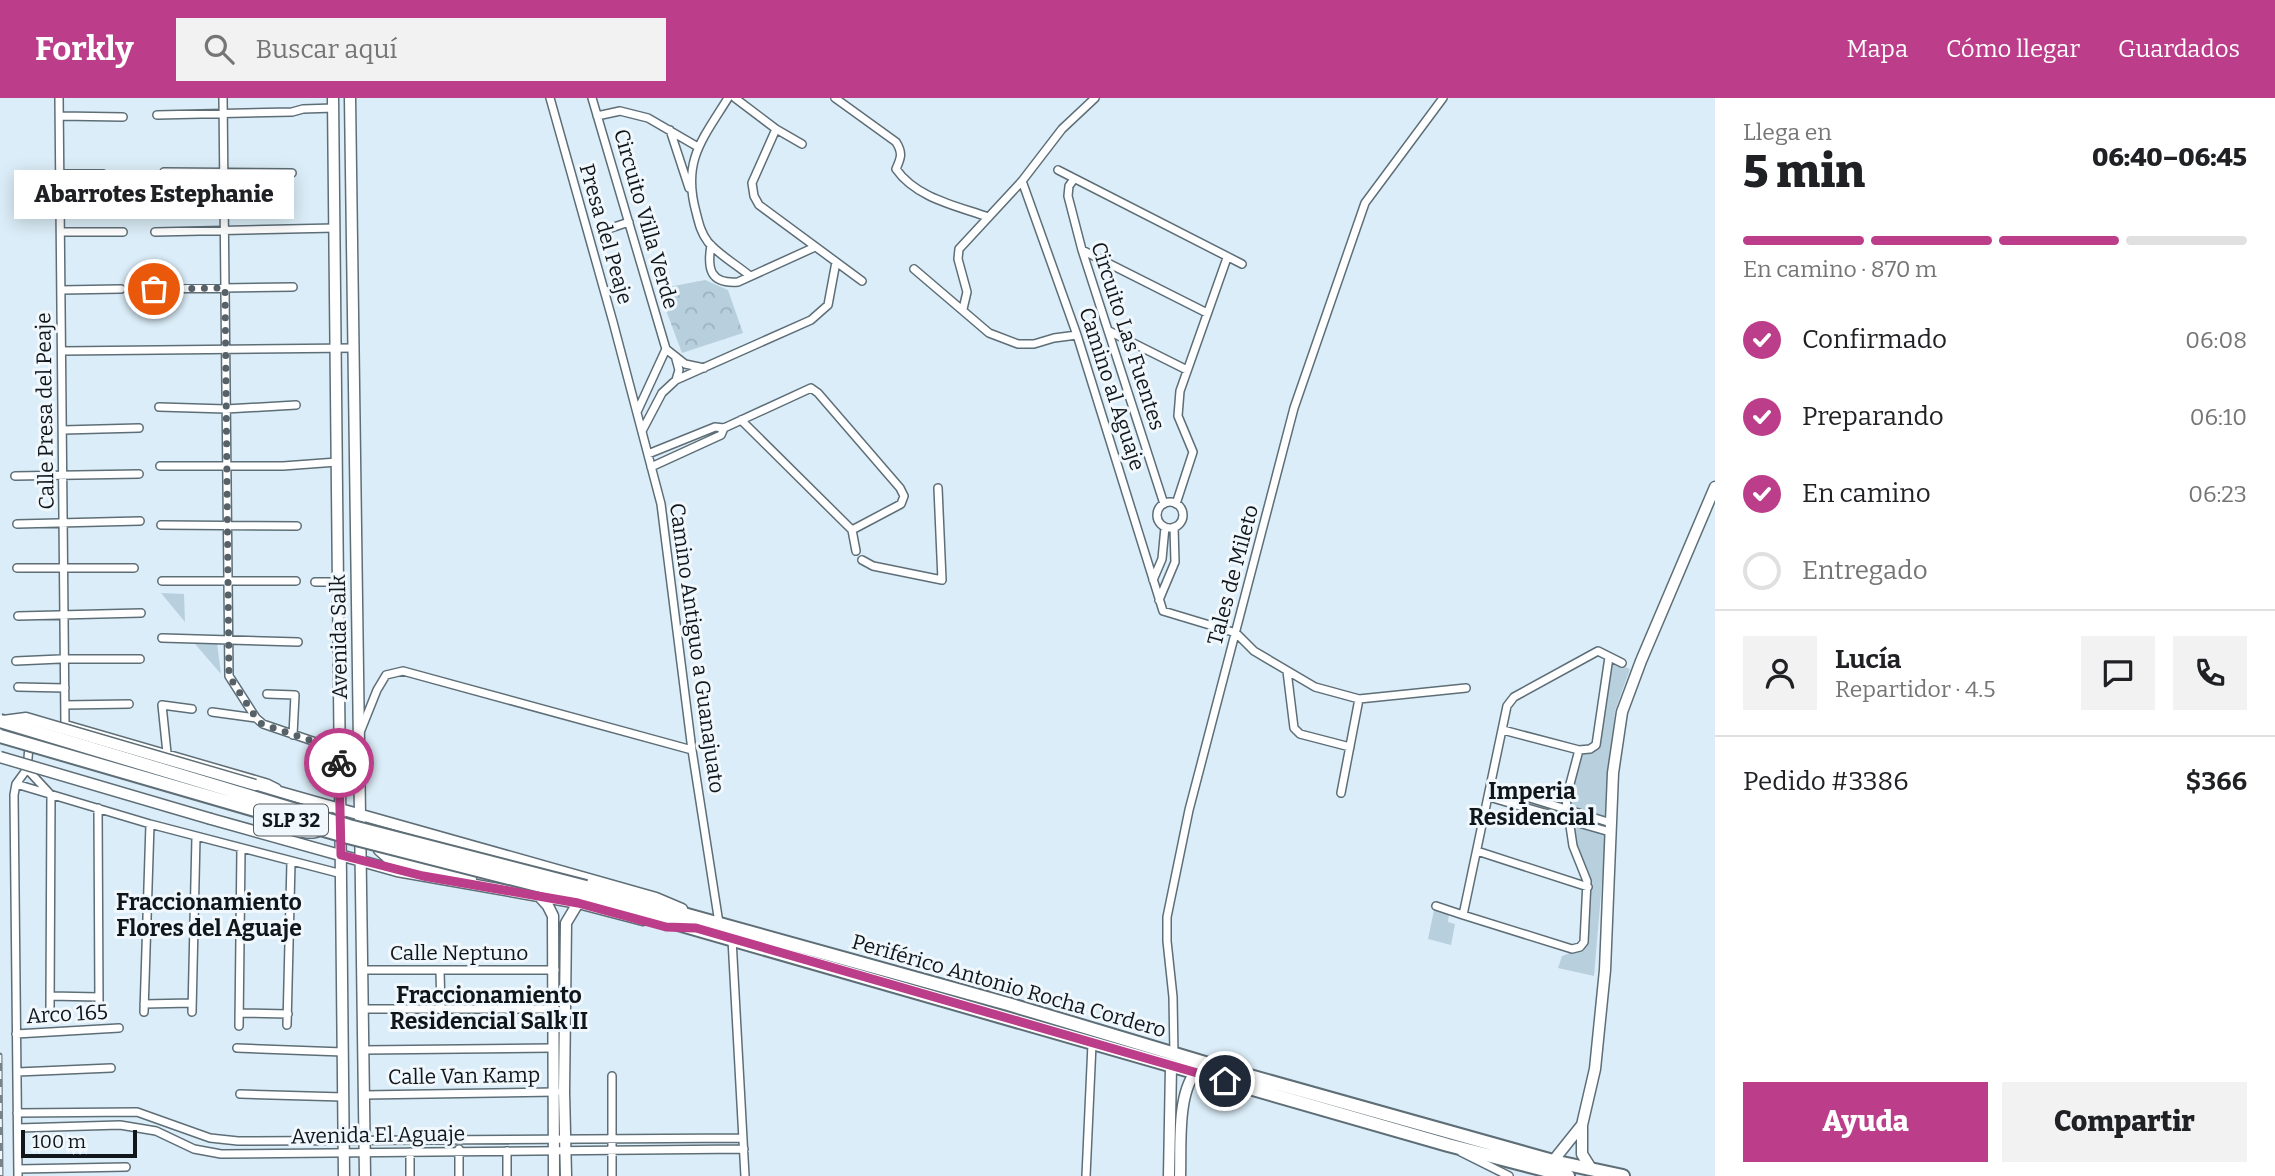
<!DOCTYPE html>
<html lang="es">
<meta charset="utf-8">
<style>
:root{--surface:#fff;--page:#f2f2f2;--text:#202124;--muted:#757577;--line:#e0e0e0;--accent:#bc3d89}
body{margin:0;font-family:Bitter,serif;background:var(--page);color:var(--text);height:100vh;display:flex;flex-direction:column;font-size:26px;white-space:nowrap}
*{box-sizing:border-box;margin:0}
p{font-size:23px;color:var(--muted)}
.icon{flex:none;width:38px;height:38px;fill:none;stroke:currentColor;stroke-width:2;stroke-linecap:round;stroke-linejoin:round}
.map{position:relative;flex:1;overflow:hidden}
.drawer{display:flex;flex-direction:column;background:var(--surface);width:560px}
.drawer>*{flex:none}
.scale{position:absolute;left:21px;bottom:18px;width:116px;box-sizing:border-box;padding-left:7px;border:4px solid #10161a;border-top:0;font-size:19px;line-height:24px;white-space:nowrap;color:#10161a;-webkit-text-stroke:5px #f1f8fd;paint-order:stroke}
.pin{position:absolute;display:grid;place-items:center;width:60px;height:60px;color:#fff;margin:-30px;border:4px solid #fff;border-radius:50%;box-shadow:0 2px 7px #0007}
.courier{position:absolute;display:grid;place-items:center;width:70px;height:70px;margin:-35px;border:5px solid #bc3d89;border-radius:50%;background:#fff;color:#222;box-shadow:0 2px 9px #0007}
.bubble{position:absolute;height:49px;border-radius:0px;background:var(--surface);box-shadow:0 4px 18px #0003;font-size:23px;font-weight:800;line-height:49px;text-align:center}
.head em{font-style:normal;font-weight:800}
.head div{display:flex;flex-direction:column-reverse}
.head{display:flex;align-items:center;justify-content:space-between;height:119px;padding:0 28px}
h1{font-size:46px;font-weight:800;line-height:52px}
.bar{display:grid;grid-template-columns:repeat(4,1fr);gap:10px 7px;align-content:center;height:84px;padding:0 28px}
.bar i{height:9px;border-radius:5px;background:var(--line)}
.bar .active{background:var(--accent)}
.bar p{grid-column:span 4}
.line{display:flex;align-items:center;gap:18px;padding:0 28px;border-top:2px solid var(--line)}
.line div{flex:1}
.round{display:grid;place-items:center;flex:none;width:74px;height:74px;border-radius:0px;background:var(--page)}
ol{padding:0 28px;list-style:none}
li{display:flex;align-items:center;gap:21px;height:77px}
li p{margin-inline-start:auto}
li .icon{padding:7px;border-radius:50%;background:var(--accent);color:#fff;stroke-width:4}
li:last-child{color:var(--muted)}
li i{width:38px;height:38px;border:4px solid var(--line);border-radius:50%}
.cta{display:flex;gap:14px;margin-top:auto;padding:14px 28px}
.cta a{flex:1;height:80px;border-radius:0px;background:var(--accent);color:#fff;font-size:28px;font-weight:800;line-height:80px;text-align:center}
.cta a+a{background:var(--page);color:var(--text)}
header{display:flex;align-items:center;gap:42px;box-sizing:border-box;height:98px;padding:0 35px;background:var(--accent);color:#fff}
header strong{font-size:33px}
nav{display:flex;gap:38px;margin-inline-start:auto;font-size:24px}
.search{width:490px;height:63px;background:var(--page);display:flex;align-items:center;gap:18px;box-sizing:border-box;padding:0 24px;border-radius:0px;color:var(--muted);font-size:26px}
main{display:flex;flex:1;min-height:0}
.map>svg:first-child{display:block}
.green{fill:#b8d0de}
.park{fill:url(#park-crowns)}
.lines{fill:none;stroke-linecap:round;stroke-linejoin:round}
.street-casing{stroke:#5e6e77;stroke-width:10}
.secondary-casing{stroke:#5e6e77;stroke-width:13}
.highway-casing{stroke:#5e6e77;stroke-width:16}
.street{stroke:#fff;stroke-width:7}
.secondary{stroke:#fff;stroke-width:10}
.highway{stroke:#fff;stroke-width:12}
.rail-casing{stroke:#77838b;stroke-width:5}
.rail{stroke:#f1f8fd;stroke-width:2.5;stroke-dasharray:8;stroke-linecap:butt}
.secondary-bridge-casing{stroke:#5e6e77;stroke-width:13;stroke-linecap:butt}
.highway-bridge-casing{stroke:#5e6e77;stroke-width:16;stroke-linecap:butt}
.secondary-bridge{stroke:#fff;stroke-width:10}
.highway-bridge{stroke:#fff;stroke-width:12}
.done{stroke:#576168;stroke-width:7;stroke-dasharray:0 12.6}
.route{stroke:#bc3d89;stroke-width:9}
.labels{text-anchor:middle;stroke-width:6;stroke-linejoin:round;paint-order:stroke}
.shield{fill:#f1f8fd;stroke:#545a5e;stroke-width:2}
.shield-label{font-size:19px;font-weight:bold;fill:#10161a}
.street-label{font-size:21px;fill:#10161a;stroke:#f1f8fd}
.neighbourhood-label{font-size:23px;font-weight:bold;fill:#10161a;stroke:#f1f8fd}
</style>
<header>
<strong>Forkly</strong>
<div class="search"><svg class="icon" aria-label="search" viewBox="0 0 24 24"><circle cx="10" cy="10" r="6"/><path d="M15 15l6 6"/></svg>Buscar aquí</div>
<nav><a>Mapa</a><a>Cómo llegar</a><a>Guardados</a></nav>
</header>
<main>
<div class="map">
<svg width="1715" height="1078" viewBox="0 0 1715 1078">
<defs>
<pattern id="park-crowns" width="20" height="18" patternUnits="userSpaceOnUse" patternTransform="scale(1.75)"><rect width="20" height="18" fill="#b8d0de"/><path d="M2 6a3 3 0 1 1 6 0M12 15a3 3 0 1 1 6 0" fill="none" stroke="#9db2be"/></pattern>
</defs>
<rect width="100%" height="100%" fill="#dbedf8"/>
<path class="green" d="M161,495L184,496L185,524Z
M217,545L221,576L195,546Z
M1610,562L1630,571L1615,613L1606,720L1570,709L1568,702L1581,655L1590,654L1597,648Z
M1571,726L1606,737L1594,878L1558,870L1562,858L1581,851L1589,790L1578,756Z
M1434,812L1449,816L1448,824L1455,826L1451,847L1428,841Z"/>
<path class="park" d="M705,182L728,192L743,235L682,255L658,191Z"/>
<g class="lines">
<defs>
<path id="street" d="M59,0L65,626
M223,0L229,578L256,620L263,626L339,652
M550,0L613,224L661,406L692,652L719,825
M592,0L666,251L685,266L704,270
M728,0C702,42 682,63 696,114C699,126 701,135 708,144C719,157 737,167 750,178
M735,0L776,31L802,46
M835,0L896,44C903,55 901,60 896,71C916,100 957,108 988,119
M157,17L292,14L303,11L334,10
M60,18L123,19
M597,18L620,13L648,20L698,49
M776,31L752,85L754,98L759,107L862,183
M670,32L689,90
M1058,72L1242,166
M164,74L292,75
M60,76H103
M1074,81L1069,88L1068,98L1082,152L1164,406
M1022,83L1077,237L1163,513L1236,535L1254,553L1315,589L1359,601L1466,590
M602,133L629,124
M61,134H123
M155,134L335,130
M711,147C707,171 710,186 738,184L815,149
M1082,152L1207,215
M914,171L989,235L1018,246H1034L1054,240L1077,237
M154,191L293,189
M61,192L121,191
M963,211L967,194L958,161L959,151L1022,83L1062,31L1095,0
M1109,233L1187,272
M62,253L354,250
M676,282L679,272L676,261
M159,309L226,311L296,307
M637,314L666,251
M741,322L852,432L856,453
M63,332L139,330
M642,333L662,295L676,282L811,222L828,207L836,164
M648,356L715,329L724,330L811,290L818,295L900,390L904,398L901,406L852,432
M160,368H283L337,364
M651,369L721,337L724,330
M15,378L139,376
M1157 417a13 13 0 1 1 26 0a13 13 0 1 1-26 0Z
M1176,406L1193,354L1178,318L1180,293L1227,160
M17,426L140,423
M161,427L297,428
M862,462L873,468L942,482L938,390
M17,470H134
M1153,482L1162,461L1165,429
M162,483H296
M315,484H338
M1159,502L1175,464L1174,429
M18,518L141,515
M162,540L298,544
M1609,559L1596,647L1590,651L1579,652L1566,701L1573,748L1587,783L1584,844L1580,849L1572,851L1463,817L1507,608L1514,599L1598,553L1622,565
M16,563L60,561H140
M1287,573L1294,630L1300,636L1350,649
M18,589L65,590
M267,596L295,597L293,637
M65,607L129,606
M212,614L256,620
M64,626L267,685L277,690
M33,631L30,638L27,671L51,697L50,909
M361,632L377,592L386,577L403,573L692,652
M1503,632L1579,652
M167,655L162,607L192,611
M16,686L150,726L342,776
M1491,688L1611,725
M1341,695L1359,601
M1489,699L1610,734
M98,710L99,907
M1477,753L1588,789
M1436,808L1463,817
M732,841L745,1078
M363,872H555
M440,873L441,912
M50,898L99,899
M144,906L192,905
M363,911H554
M144,914L150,726
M192,914L196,739
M239,915L288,916
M287,927L291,764
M239,928L241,751
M16,936L119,930
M237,950L343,954
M364,952L552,950
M1174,957L1173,899L1167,843V819L1189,712L1294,310L1365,105L1443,0
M17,974L111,970
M240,996L343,999
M364,997L556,994
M17,1015L137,1014L210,1040L238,1043L743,1040
M18,1030L120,1027L156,1033L194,1051L221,1056L744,1051
M459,1051V1078
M507,1053V1078
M410,1054V1078
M1461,1054L1509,1078
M18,1071L126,1069
M18,1078L14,697L16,686L27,671
M612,1078V978
M1086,1078L1092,946"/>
<path id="secondary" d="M333,0L344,1078
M350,0L365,1078
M255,687L656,800L682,811
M211,721L397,773L578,805L643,822
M265,733C272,732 280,732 287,732C300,733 322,741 326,723C329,714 323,710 316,706
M378,743L379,752L388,760L471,781
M539,798L548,808L553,818L554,1078
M1553,1063L1581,1028
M1592,1072L1582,1056V1027L1595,971L1605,872L1613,675L1622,614L1641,563L1715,389
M566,1078L564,994L566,825L578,805
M1169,1078L1171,968
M1180,1078C1181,1049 1177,998 1195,975"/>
<path id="highway" d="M586,789L1008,906L1225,971L1553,1063L1623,1078
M584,799L1448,1047L1568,1078"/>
</defs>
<use href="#street" class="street-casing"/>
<use href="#secondary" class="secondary-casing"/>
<use href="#highway" class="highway-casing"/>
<use href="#street" class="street"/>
<use href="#secondary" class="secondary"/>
<use href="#highway" class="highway"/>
<defs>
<path id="rail" d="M0,957L1,1078"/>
</defs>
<use href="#rail" class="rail-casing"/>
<use href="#rail" class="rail"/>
<defs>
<path id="secondary-bridge" d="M3,623L26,620L255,687
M0,659L211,721"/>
<path id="highway-bridge" d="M0,623L349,728L586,789
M0,638L348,739L584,799"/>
</defs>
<use href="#secondary-bridge" class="secondary-bridge-casing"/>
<use href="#highway-bridge" class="highway-bridge-casing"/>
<use href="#secondary-bridge" class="secondary-bridge"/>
<use href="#highway-bridge" class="highway-bridge"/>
</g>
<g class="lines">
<path class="done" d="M154,191L225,190L229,578L256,620L262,626L339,652V665"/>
<path class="route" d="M339,665L341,757L423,778L578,805L666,829L696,830L1225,983"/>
</g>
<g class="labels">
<rect class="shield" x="254" y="706.5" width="74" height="31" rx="5"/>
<g class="shield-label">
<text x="291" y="729">SLP 32</text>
</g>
<g class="street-label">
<text transform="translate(646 121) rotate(74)" y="7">Circuito Villa Verde</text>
<text transform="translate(606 136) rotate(74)" y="7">Presa del Peaje</text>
<text transform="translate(1128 238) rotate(72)" y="7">Circuito Las Fuentes</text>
<text transform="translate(1112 291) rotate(72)" y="7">Camino al Aguaje</text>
<text transform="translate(45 313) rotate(-91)" y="7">Calle Presa del Peaje</text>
<text transform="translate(1233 477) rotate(-75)" y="7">Tales de Mileto</text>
<text transform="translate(339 539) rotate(-91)" y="7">Avenida Salk</text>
<text transform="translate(697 550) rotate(82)" y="7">Camino Antiguo a Guanajuato</text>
<text x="459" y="862">Calle Neptuno</text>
<text transform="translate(1009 888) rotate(16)" y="7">Periférico Antonio Rocha Cordero</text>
<text transform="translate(67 916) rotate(-3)" y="7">Arco 165</text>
<text transform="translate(464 978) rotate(-1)" y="7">Calle Van Kamp</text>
<text transform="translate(378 1037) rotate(-1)" y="7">Avenida El Aguaje</text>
</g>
<g class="neighbourhood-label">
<text x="1532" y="701">Imperia<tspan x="1532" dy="26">Residencial</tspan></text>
<text x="209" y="812">Fraccionamiento<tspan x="209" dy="26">Flores del Aguaje</tspan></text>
<text x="489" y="905">Fraccionamiento<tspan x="489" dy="26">Residencial Salk II</tspan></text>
</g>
</g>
</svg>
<div class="scale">100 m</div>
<div class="pin" style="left:154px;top:191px;background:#ea580c"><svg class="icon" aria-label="bag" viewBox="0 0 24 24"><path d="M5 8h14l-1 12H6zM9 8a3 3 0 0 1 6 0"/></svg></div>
<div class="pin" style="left:1225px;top:983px;background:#1f2937"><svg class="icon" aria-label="home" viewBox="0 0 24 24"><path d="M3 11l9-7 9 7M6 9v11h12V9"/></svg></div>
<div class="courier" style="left:339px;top:665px"><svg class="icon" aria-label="bike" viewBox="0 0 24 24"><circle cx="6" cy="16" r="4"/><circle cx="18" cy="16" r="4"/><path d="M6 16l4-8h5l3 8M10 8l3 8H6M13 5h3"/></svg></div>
<div class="bubble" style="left:14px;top:72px;width:280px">Abarrotes Estephanie</div>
</div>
<section class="drawer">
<div class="head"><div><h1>5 min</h1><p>Llega en</p></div><em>06:40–06:45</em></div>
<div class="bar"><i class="active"></i><i class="active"></i><i class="active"></i><i></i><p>En camino · 870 m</p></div>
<ol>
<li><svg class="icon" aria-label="check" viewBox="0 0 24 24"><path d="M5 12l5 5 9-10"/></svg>Confirmado<p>06:08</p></li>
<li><svg class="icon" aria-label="check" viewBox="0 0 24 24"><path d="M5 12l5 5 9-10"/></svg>Preparando<p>06:10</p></li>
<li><svg class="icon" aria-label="check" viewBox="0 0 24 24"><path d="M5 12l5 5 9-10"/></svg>En camino<p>06:23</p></li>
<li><i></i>Entregado</li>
</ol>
<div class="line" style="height:126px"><a class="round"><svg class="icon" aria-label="person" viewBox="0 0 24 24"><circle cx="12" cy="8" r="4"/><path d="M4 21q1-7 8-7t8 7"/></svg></a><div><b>Lucía</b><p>Repartidor · 4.5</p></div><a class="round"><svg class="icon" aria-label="chat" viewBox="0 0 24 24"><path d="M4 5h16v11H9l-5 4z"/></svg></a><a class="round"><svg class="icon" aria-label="phone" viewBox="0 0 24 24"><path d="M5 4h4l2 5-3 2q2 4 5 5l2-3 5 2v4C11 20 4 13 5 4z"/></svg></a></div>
<div class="line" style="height:91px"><div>Pedido #3386</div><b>$366</b></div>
<div class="cta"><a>Ayuda</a><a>Compartir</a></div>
</section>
</main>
